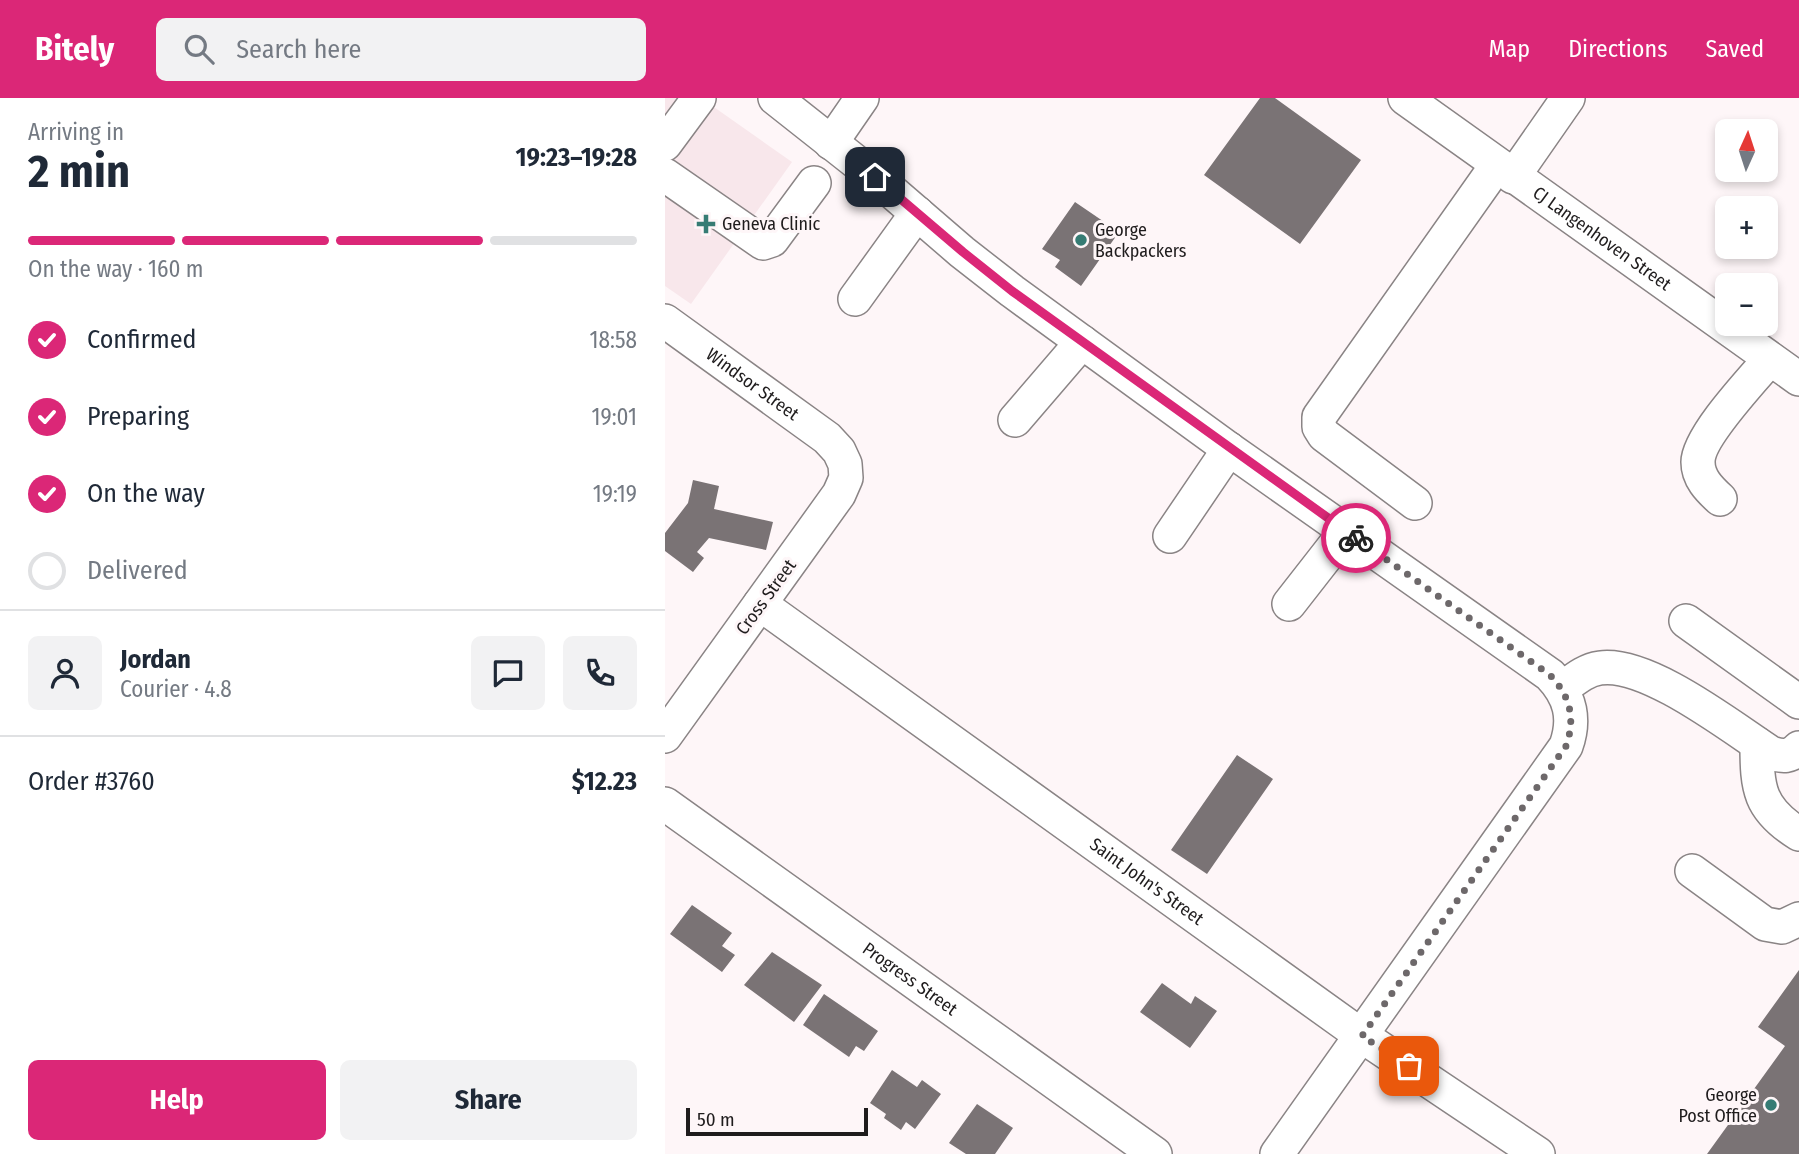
<!DOCTYPE html>
<meta charset="utf-8">
<style>
:root{--surface:#fff;--page:#f2f2f3;--text:#1f2937;--muted:#747a83;--line:#e0e1e3;--accent:#db2777}
body{margin:0;font-family:"Fira Sans Condensed",sans-serif;background:var(--page);color:var(--text);height:100vh;display:flex;flex-direction:column;font-size:26px;white-space:nowrap}
*{box-sizing:border-box;margin:0}
p{font-size:23px;color:var(--muted)}
.icon{flex:none;width:38px;height:38px;fill:none;stroke:currentColor;stroke-width:2;stroke-linecap:round;stroke-linejoin:round}
.map{position:relative;flex:1;overflow:hidden}
.details{display:flex;flex-direction:column;background:var(--surface);width:665px}
.details>*{flex:none}
.needle{width:46px;rotate:3deg}
.tools{position:absolute;left:1050px;top:21px;display:grid;gap:14px}
.tools a{display:grid;place-items:center;width:63px;height:63px;border-radius:10px;background:var(--surface);box-shadow:0 4px 10px #0003;font-size:35px}
.scale{position:absolute;left:21px;bottom:18px;width:182px;box-sizing:border-box;padding-left:7px;border:4px solid #1f1c1d;border-top:0;font-size:19px;line-height:24px;white-space:nowrap;color:#1f1c1d;-webkit-text-stroke:5px #fef6f8;paint-order:stroke}
.pin{position:absolute;display:grid;place-items:center;width:60px;height:60px;color:#fff;margin:-30px;border-radius:14px;box-shadow:0 4px 10px #0006}
.courier{position:absolute;display:grid;place-items:center;width:70px;height:70px;margin:-35px;border:5px solid #db2777;border-radius:50%;background:#fff;color:#222;box-shadow:0 2px 9px #0007}
.overview em{font-style:normal;font-weight:700}
.overview div{display:flex;flex-direction:column-reverse}
.overview{display:flex;align-items:center;justify-content:space-between;height:119px;padding:0 28px}
h1{font-size:46px;font-weight:700;line-height:52px}
.bar{display:grid;grid-template-columns:repeat(4,1fr);gap:10px 7px;align-content:center;height:84px;padding:0 28px}
.bar i{height:9px;border-radius:5px;background:var(--line)}
.bar .selected{background:var(--accent)}
.bar p{grid-column:span 4}
.line{display:flex;align-items:center;gap:18px;padding:0 28px;border-top:2px solid var(--line)}
.line div{flex:1}
.round{display:grid;place-items:center;flex:none;width:74px;height:74px;border-radius:10px;background:var(--page)}
ol{padding:0 28px;list-style:none}
li{display:flex;align-items:center;gap:21px;height:77px}
li p{margin-inline-start:auto}
li .icon{padding:7px;border-radius:50%;background:var(--accent);color:#fff;stroke-width:4}
li:last-child{color:var(--muted)}
li i{width:38px;height:38px;border:4px solid var(--line);border-radius:50%}
.cta{display:flex;gap:14px;margin-top:auto;padding:14px 28px}
.cta a{flex:1;height:80px;border-radius:10px;background:var(--accent);color:#fff;font-size:28px;font-weight:700;line-height:80px;text-align:center}
.cta a+a{background:var(--page);color:var(--text)}
header{display:flex;align-items:center;gap:42px;box-sizing:border-box;height:98px;padding:0 35px;background:var(--accent);color:#fff}
header strong{font-size:33px}
nav{display:flex;gap:38px;margin-inline-start:auto;font-size:24px}
.search{width:490px;height:63px;background:var(--page);display:flex;align-items:center;gap:18px;box-sizing:border-box;padding:0 24px;border-radius:10px;color:var(--muted);font-size:26px}
main{display:flex;flex:1;min-height:0}
.map>svg:first-child{display:block}
.built{fill:#f8e7eb}
.building{fill:#7a7375}
.lines{fill:none;stroke-linecap:round;stroke-linejoin:round}
.minor-casing{stroke:#8a8485;stroke-width:36}
.minor{stroke:#fff;stroke-width:33}
.done{stroke:#6d686a;stroke-width:7;stroke-dasharray:0 12.6}
.route{stroke:#db2777;stroke-width:9}
.poi-dot{fill:#367c74;stroke:#fef6f8;stroke-width:2.5}
.labels{text-anchor:middle;stroke-width:6;stroke-linejoin:round;paint-order:stroke}
.poi-label{font-size:18px;fill:#1f1c1d;stroke:#fef6f8;text-anchor:start}
.street-label{font-size:18px;fill:#1f1c1d;stroke:#fef6f8}
</style>
<header>
<strong>Bitely</strong>
<div class="search"><svg class="icon" aria-label="search" viewBox="0 0 24 24"><circle cx="10" cy="10" r="6"/><path d="M15 15l6 6"/></svg>Search here</div>
<nav><a>Map</a><a>Directions</a><a>Saved</a></nav>
</header>
<main>
<section class="details">
<div class="overview"><div><h1>2 min</h1><p>Arriving in</p></div><em>19:23–19:28</em></div>
<div class="bar"><i class="selected"></i><i class="selected"></i><i class="selected"></i><i></i><p>On the way · 160 m</p></div>
<ol>
<li><svg class="icon" aria-label="check" viewBox="0 0 24 24"><path d="M5 12l5 5 9-10"/></svg>Confirmed<p>18:58</p></li>
<li><svg class="icon" aria-label="check" viewBox="0 0 24 24"><path d="M5 12l5 5 9-10"/></svg>Preparing<p>19:01</p></li>
<li><svg class="icon" aria-label="check" viewBox="0 0 24 24"><path d="M5 12l5 5 9-10"/></svg>On the way<p>19:19</p></li>
<li><i></i>Delivered</li>
</ol>
<div class="line" style="height:126px"><a class="round"><svg class="icon" aria-label="person" viewBox="0 0 24 24"><circle cx="12" cy="8" r="4"/><path d="M4 21q1-7 8-7t8 7"/></svg></a><div><b>Jordan</b><p>Courier · 4.8</p></div><a class="round"><svg class="icon" aria-label="chat" viewBox="0 0 24 24"><path d="M4 5h16v11H9l-5 4z"/></svg></a><a class="round"><svg class="icon" aria-label="phone" viewBox="0 0 24 24"><path d="M5 4h4l2 5-3 2q2 4 5 5l2-3 5 2v4C11 20 4 13 5 4z"/></svg></a></div>
<div class="line" style="height:91px"><div>Order #3760</div><b>$12.23</b></div>
<div class="cta"><a>Help</a><a>Share</a></div>
</section>
<div class="map">
<svg width="1134" height="1056" viewBox="0 0 1134 1056">
<rect width="100%" height="100%" fill="#fef6f8"/>
<path class="built" d="M0,0H36L127,64L26,206L0,188Z"/>
<path class="building" d="M595,0H610L696,62L635,146L539,77Z
M410,104L454,134L416,188L390,169L395,162L377,151Z
M28,382L54,388L49,411L108,424L101,452L44,440L32,454L39,460L28,474L0,453V435L23,405Z
M572,657L608,681L542,776L506,752Z
M27,807L67,835L57,848L70,857L57,874L5,836Z
M107,854L157,887L129,924L79,887Z
M1134,872V1056H1042L1120,948L1093,929Z
M497,885L526,906L530,898L552,913L525,950L475,914Z
M159,896L213,933L199,953L191,948L184,959L138,927Z
M227,972L252,989L257,982L276,996L250,1031L241,1024L236,1032L219,1020L221,1016L205,1005Z
M312,1006L348,1030L330,1056H301L284,1045Z"/>
<g class="lines">
<defs>
<g id="minor">
<path d="M110,0L210,79L297,154L347,193L564,351L885,577C905,598 911,620 901,648L612,1056"/>
<path id="s1" d="M740,0L1134,281"/>
<path d="M166,45L197,0"/>
<path d="M0,46L34,0"/>
<path d="M0,77L98,145L107,142L149,85"/>
<path d="M848,79L903,0"/>
<path d="M190,201L252,115"/>
<path id="s2" d="M0,223L162,340L174,353L180,366L181,380L174,396L0,638"/>
<path d="M350,322L417,244"/>
<path d="M1055,401C1044,391 1033,380 1033,364C1033,339 1087,282 1105,261"/>
<path d="M750,405L659,337L654,329V319L832,67"/>
<path d="M505,438L564,351"/>
<path id="s3" d="M95,506L697,938L873,1056"/>
<path d="M624,506L681,433"/>
<path d="M1021,523L1134,604"/>
<path d="M898,590C909,582 920,572 935,570C982,563 1066,629 1106,655C1118,659 1125,659 1134,650"/>
<path d="M1092,646C1092,691 1094,711 1134,736"/>
<path id="s4" d="M0,706L490,1056"/>
<path d="M1027,773L1100,826L1117,829L1134,821"/>
</g>
</defs>
<use href="#minor" class="minor-casing"/>
<use href="#minor" class="minor"/>
</g>
<g class="lines">
<path class="done" d="M691,440L885,577C905,598 911,620 901,648L697,938L744,968"/>
<path class="route" d="M210,79L298,154L347,193L691,440"/>
</g>
<g class="poi-dot">
<path d="M37.5 115.5h7v7h7v7h-7v7h-7v-7h-7v-7h7z"/>
<circle cx="416" cy="142" r="7"/>
<circle cx="1106" cy="1007" r="7"/>
</g>
<g class="labels">
<g class="poi-label">
<text x="57" y="132">Geneva Clinic</text>
<text x="430" y="138">George<tspan x="430" dy="21">Backpackers</tspan></text>
<text x="1092" y="1003" text-anchor="end">George<tspan x="1092" dy="21">Post Office</tspan></text>
</g>
<g class="street-label">
<text dy="6" stroke="none"><textPath href="#s1" startOffset="242">CJ Langenhoven Street</textPath></text>
<text dy="6" stroke="none"><textPath href="#s2" startOffset="108">Windsor Street</textPath></text>
<text transform="translate(101 499) rotate(-54)" y="6">Cross Street</text>
<text dy="6" stroke="none"><textPath href="#s3" startOffset="476">Saint John's Street</textPath></text>
<text dy="6" stroke="none"><textPath href="#s4" startOffset="301">Progress Street</textPath></text>
</g>
</g>
</svg>
<div class="tools">
<a><svg class="needle" viewBox="-14 -14 28 28"><path d="M0-13l5 13h-10z" fill="#e53935"/><path d="M0 13l5-13h-10z" fill="#747a83"/></svg></a>
<a>+</a>
<a>−</a>
</div>
<div class="scale">50 m</div>
<div class="pin" style="left:744px;top:968px;background:#ea580c"><svg class="icon" aria-label="bag" viewBox="0 0 24 24"><path d="M5 8h14l-1 12H6zM9 8a3 3 0 0 1 6 0"/></svg></div>
<div class="pin" style="left:210px;top:79px;background:#1f2937"><svg class="icon" aria-label="home" viewBox="0 0 24 24"><path d="M3 11l9-7 9 7M6 9v11h12V9"/></svg></div>
<div class="courier" style="left:691px;top:440px"><svg class="icon" aria-label="bike" viewBox="0 0 24 24"><circle cx="6" cy="16" r="4"/><circle cx="18" cy="16" r="4"/><path d="M6 16l4-8h5l3 8M10 8l3 8H6M13 5h3"/></svg></div>
</div>
</main>
